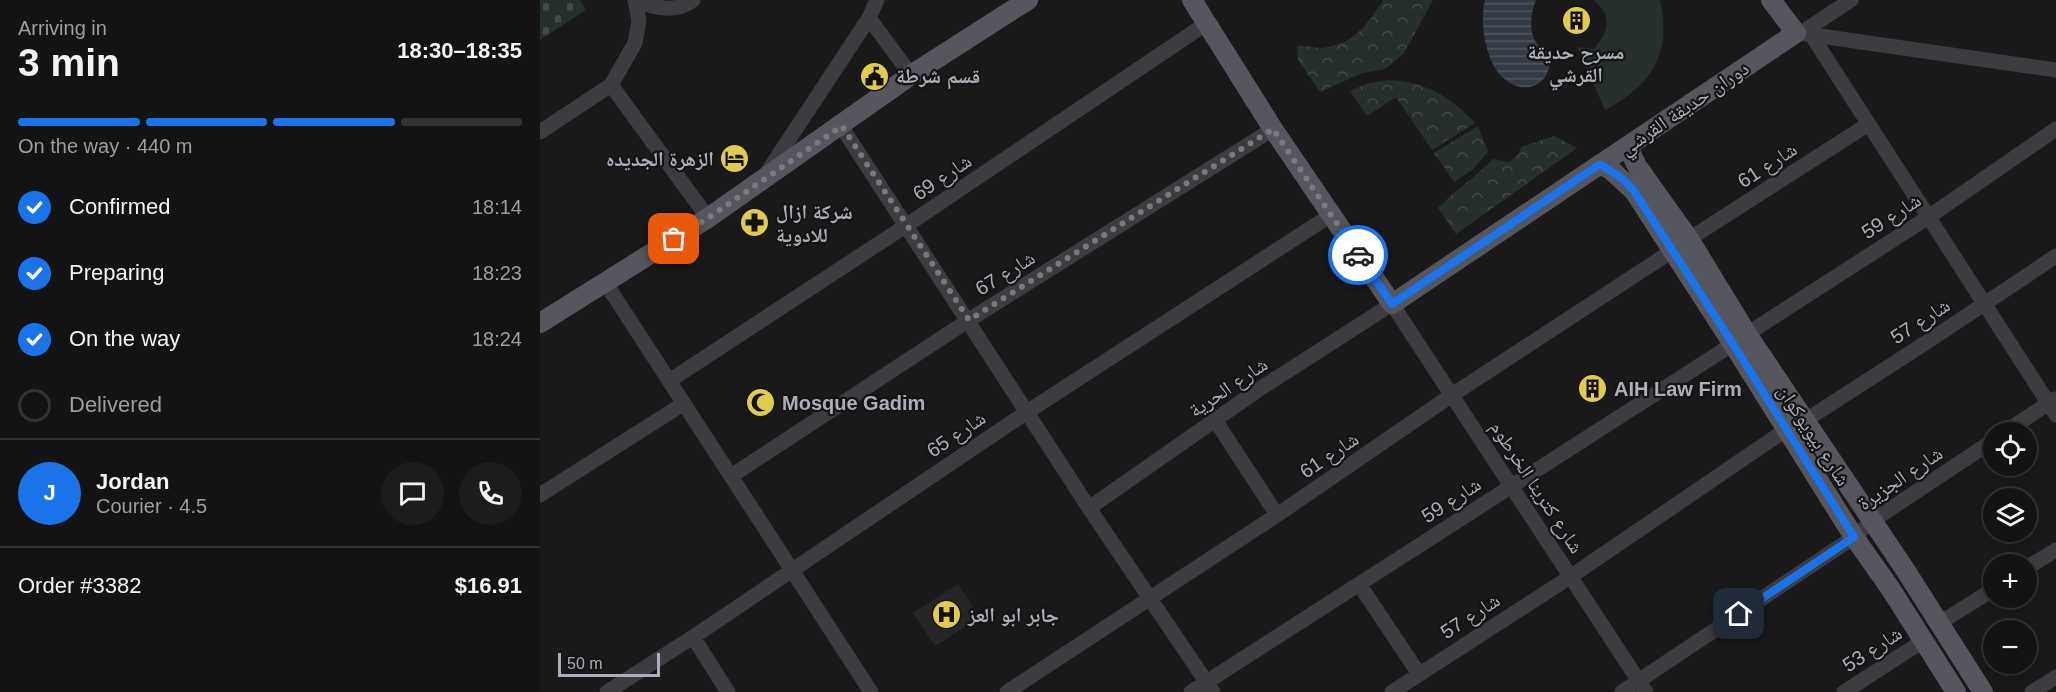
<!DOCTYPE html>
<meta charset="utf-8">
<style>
:root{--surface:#131314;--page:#1c1c1d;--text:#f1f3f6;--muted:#9d9ea0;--line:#323234;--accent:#1a73e8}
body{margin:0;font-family:Arial,"Noto Naskh Arabic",sans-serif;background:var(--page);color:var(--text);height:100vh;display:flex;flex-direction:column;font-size:22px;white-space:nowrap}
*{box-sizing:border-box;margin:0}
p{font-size:20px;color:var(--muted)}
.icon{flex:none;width:33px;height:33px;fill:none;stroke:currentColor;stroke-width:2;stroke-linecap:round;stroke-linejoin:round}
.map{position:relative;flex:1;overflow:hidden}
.side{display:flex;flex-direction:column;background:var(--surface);width:540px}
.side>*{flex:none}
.tools{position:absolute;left:1443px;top:422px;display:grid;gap:12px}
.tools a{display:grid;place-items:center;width:54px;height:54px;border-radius:50%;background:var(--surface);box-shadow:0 3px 9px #0003,0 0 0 2px var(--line);font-size:30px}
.scale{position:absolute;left:18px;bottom:15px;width:102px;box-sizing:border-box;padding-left:6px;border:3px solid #acaeb9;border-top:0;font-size:16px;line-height:21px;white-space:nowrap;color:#acaeb9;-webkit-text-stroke:4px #141415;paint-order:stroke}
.pin{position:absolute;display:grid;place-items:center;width:51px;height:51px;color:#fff;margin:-26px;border-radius:12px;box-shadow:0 3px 9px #0006}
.courier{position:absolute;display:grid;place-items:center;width:60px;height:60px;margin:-30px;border:4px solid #1a73e8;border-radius:50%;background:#fff;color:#222;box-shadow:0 2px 8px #0007}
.overview em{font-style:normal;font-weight:600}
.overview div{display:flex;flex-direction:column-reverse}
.overview{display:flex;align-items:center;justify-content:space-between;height:102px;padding:0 18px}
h1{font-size:39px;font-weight:600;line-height:45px}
.bar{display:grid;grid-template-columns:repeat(4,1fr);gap:9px 6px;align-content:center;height:72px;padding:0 18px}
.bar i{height:8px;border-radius:4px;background:var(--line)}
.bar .current{background:var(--accent)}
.bar p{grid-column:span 4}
.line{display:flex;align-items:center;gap:15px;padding:0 18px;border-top:2px solid var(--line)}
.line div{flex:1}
.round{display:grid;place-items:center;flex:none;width:63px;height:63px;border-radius:32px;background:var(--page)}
ol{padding:0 18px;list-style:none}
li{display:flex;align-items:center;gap:18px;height:66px}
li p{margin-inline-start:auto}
li .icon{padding:6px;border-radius:50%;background:var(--accent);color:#fff;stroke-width:4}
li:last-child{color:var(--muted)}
li i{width:33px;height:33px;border:3px solid var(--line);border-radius:50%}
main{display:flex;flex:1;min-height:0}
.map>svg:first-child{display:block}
.built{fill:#252527}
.green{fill:#272f2a}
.cemetery{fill:url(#cemetery-stones)}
.park{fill:url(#park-crowns)}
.water{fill:url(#water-rules)}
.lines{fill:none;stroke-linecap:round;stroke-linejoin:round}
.minor{stroke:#3c3c41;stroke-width:15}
.major{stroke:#56565e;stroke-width:20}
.done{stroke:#797a81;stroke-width:6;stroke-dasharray:0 10.8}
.route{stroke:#1a73e8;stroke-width:8}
.labels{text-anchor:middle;stroke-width:4.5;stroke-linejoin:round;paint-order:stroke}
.poi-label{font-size:20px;font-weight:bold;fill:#acaeb9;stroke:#141415;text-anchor:start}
.street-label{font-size:20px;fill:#acaeb9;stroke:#141415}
</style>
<main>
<section class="side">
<div class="overview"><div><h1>3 min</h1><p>Arriving in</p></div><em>18:30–18:35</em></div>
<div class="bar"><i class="current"></i><i class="current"></i><i class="current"></i><i></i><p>On the way · 440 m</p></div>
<ol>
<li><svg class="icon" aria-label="check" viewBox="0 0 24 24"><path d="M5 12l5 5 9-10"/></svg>Confirmed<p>18:14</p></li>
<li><svg class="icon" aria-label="check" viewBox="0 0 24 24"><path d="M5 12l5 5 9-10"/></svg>Preparing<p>18:23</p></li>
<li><svg class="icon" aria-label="check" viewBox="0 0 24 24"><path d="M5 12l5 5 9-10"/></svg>On the way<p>18:24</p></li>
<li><i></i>Delivered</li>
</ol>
<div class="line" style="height:108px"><b class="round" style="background:var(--accent);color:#fff">J</b><div><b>Jordan</b><p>Courier · 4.5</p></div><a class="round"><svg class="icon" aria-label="chat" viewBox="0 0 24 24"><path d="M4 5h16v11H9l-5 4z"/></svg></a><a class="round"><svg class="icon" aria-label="phone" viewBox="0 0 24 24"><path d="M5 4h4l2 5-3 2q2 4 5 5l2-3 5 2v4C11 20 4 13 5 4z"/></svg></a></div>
<div class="line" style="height:78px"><div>Order #3382</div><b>$16.91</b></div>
</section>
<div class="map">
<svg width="1516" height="692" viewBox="0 0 1516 692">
<defs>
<pattern id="cemetery-stones" width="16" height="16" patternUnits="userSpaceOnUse" patternTransform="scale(1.5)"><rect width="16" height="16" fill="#272f2a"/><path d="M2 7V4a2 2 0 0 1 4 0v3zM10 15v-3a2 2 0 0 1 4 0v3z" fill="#444b47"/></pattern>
<pattern id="park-crowns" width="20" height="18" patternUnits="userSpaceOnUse" patternTransform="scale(1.5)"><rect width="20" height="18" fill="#272f2a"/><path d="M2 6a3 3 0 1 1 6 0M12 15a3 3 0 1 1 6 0" fill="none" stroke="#444b47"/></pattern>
<pattern id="water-rules" width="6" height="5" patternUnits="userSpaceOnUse" patternTransform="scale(1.5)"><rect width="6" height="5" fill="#353b44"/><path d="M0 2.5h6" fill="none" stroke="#50555d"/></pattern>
</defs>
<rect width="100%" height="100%" fill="#19191a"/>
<path class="built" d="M418,584L440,617L395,646L373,613Z"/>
<path class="green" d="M1054,0H1120C1132,54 1112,85 1065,110L1037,47L1054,49C1069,31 1073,17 1054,0Z"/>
<path class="cemetery" d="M0,0H40L46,10L0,40Z"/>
<path class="park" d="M843,0H893L864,53L845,69L822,73L780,92L758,60L757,46C765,45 773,48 781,48C814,45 827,25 843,0Z
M847,80C884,81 910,96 935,123L892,150L856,97L827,116L810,91L826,84Z
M938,126L948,152L932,170L914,182L894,153Z
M1014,136L1037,148L916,234L898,208C915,190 936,177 953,159L969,162L979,154L981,147Z"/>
<path class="water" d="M945,0H996C989,16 987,44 1008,52C1016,79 990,98 967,81C946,67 939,23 945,0Z"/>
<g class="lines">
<path class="minor" d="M96,2C116,7 135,14 153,0
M329,18L371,75
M1261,33L1311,0
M1266,34L1516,70
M1272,36L1516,415
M71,85L168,218
M301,126L549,508L673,692
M0,132L71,85L95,43L99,21L95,0
M228,171L329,18L337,0
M1149,239L1327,125
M65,282L331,692
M1207,334L1387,218L1516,129
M129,381L367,225L667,23
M675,420L737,515
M1266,420L1390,340L1516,256
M1465,432L1515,399
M191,476L429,320L733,129
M0,495L143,404
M549,508L718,390L852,304L1106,692
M1486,568L1516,550
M819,584L879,674
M1398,624L1454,589
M153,637L188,692
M67,692L153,637L487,412L791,215
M467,692L737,515L912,395L1132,251
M651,692L1193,344
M852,692L1030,577L1247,429
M1082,692L1314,537L1332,521L1454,440
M1304,692L1383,641
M1492,692L1516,677"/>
<path class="major" d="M652,0L733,129L852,304L1256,33L1231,0
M1088,147L1097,166L1149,239L1207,334L1366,571L1443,692
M1060,164L1071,170L1094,191L1193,344L1314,537L1350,588L1416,692
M0,323L168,218L371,75L488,0"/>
</g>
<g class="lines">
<path class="done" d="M134,239L168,218L302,126L429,320L733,129L818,255"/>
<path class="route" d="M818,255L852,304L1060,164L1084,180L1094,191L1193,344L1314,537L1199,614"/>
</g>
<defs>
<symbol id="building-disc" viewBox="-11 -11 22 22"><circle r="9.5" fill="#dfcb4c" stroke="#141415"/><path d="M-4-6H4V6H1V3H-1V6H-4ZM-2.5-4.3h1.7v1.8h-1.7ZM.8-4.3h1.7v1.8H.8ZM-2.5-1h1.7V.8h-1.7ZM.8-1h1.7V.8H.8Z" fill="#111"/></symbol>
<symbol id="civic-disc" viewBox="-11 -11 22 22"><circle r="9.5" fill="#dfcb4c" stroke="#141415"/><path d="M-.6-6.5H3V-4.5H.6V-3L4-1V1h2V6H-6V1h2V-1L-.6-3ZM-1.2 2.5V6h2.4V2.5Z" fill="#111"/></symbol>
<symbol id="hotel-disc" viewBox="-11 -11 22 22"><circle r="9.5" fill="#dfcb4c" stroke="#141415"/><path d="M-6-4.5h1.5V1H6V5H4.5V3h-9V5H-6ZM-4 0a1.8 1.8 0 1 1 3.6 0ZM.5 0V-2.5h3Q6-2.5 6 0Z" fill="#111"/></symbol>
<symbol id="pharmacy-disc" viewBox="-11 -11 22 22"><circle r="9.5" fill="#dfcb4c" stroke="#141415"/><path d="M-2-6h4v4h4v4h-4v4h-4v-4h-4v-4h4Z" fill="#111"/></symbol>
<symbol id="mosque-disc" viewBox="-11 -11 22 22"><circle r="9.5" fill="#dfcb4c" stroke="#141415"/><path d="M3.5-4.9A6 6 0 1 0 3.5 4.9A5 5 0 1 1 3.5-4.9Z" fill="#111"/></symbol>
<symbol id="hospital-disc" viewBox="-11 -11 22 22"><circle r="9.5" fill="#dfcb4c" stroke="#141415"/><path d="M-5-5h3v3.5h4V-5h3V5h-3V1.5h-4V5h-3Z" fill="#111"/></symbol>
</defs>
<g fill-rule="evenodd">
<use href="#building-disc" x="1020" y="4" width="33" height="33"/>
<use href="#civic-disc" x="318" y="60" width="33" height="33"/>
<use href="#hotel-disc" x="178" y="142" width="33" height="33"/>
<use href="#pharmacy-disc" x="198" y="206" width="33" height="33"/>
<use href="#building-disc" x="1036" y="372" width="33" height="33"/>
<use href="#mosque-disc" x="204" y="386" width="33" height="33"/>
<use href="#hospital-disc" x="390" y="598" width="33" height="33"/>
</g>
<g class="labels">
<g class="poi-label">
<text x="1036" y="59" text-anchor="middle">مسرح حديقة<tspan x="1036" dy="23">القرشي</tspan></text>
<text x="356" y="83">قسم شرطة</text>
<text x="174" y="166" text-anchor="end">الزهرة الجديده</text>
<text x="236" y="219">شركة ازال<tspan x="236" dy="23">للادوية</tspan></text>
<text x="1074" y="396">AIH Law Firm</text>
<text x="242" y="410">Mosque Gadim</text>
<text x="428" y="622">جابر ابو العز</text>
</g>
<g class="street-label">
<text transform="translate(1144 108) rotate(-34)" y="7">دوران حديقة القرشي</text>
<text transform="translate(1227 165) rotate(-33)" y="7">شارع 61</text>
<text transform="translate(402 177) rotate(-34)" y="7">شارع 69</text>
<text transform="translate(1351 216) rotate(-33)" y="7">شارع 59</text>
<text transform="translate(465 273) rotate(-32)" y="7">شارع 67</text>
<text transform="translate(1380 321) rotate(-33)" y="7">شارع 57</text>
<text transform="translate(688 387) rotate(-34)" y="7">شارع الحرية</text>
<text transform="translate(416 434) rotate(-34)" y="7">شارع 65</text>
<text transform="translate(1274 435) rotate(57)" y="7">شارع بيويوكوان</text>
<text transform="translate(789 455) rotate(-34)" y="7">شارع 61</text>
<text transform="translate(1360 478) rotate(-34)" y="7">شارع الجزيرة</text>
<text transform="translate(997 487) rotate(57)" y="7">شارع كترينا الخرطوم</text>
<text transform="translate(911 500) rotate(-33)" y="7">شارع 59</text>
<text transform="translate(930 616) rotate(-33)" y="7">شارع 57</text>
<text transform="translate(1332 649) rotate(-33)" y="7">شارع 53</text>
</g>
</g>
</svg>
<div class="tools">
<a><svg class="icon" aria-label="locate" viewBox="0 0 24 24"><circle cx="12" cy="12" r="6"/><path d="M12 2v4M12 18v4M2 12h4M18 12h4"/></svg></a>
<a><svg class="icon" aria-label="layers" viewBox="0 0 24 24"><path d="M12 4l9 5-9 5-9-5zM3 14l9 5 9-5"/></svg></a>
<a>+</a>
<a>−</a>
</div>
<div class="scale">50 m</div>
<div class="pin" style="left:134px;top:239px;background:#ea580c"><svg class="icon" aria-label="bag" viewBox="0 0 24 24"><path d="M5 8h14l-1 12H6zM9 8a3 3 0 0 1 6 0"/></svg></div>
<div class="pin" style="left:1199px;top:614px;background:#1f2937"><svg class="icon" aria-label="home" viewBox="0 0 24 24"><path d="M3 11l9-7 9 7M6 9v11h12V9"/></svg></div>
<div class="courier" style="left:818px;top:255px"><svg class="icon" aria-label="car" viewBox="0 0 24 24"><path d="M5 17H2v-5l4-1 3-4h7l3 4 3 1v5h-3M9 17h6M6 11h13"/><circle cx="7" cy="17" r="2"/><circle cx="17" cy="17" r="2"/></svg></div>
</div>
</main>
